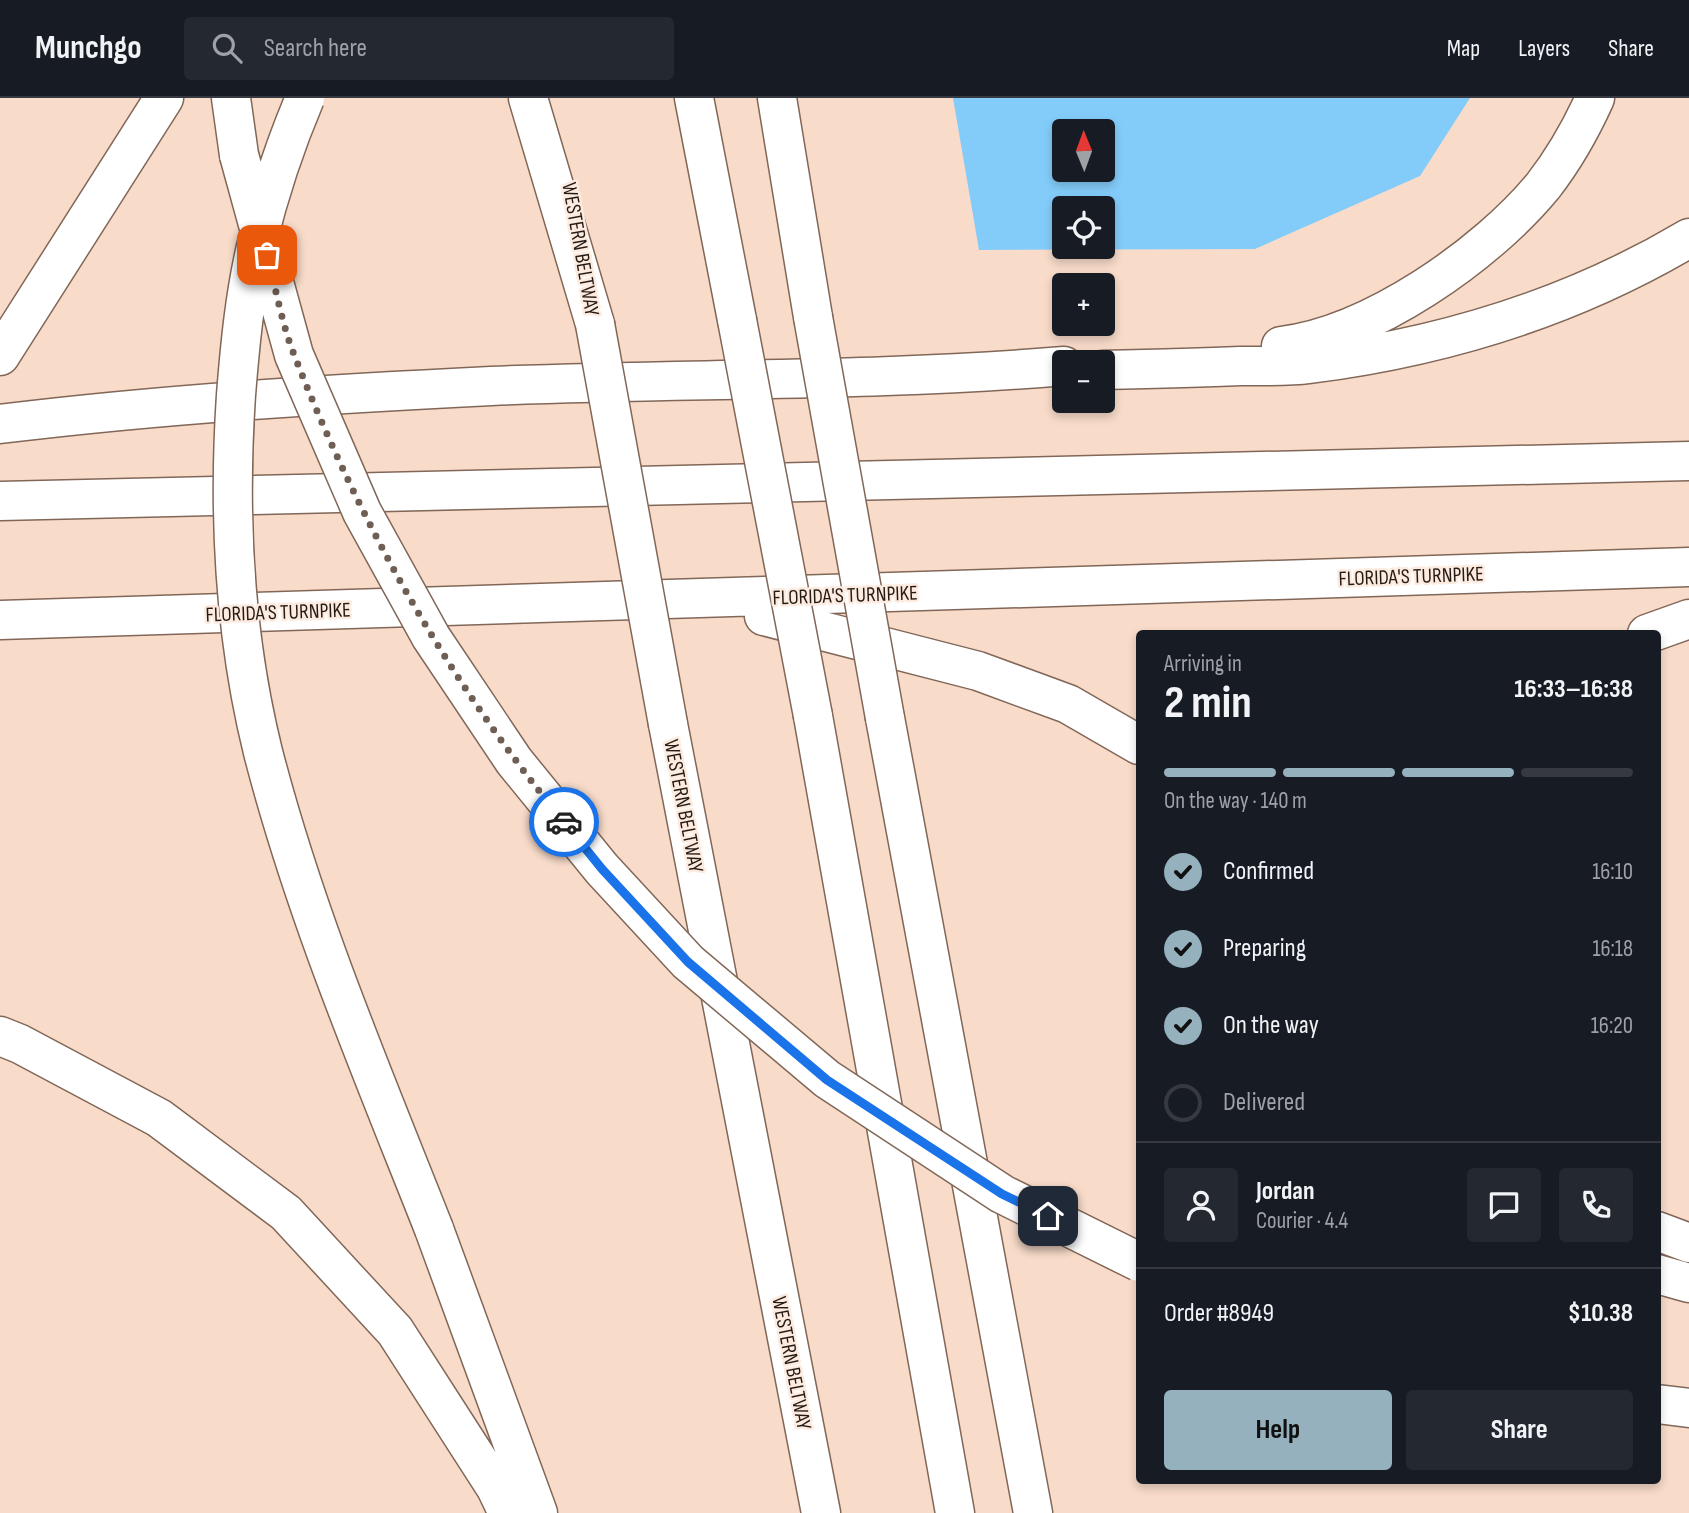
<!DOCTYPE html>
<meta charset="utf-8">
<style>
:root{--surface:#171b24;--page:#242831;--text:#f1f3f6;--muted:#9ea1a6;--line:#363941;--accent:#96b1be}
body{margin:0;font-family:"Sofia Sans Condensed",sans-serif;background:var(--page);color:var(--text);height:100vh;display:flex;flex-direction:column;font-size:26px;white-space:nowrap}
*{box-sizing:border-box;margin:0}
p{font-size:23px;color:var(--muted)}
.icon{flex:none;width:38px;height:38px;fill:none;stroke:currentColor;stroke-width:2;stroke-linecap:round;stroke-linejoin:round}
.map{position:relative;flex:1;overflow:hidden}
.panel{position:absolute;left:1136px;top:532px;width:525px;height:854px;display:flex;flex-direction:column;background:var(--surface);border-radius:7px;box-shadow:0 4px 10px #0003}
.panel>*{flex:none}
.needle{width:46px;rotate:359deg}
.tools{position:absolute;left:1052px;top:21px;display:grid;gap:14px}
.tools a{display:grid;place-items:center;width:63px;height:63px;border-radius:7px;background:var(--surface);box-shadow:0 4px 10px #0003;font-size:35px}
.pin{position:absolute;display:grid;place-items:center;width:60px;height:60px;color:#fff;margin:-30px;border-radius:14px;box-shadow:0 4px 10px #0006}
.courier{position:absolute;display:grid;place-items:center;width:70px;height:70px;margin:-35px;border:5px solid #1a73e8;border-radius:50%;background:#fff;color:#222;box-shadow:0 2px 9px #0007}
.head em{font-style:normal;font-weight:700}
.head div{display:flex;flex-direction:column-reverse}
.head{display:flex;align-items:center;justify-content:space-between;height:119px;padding:0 28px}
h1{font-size:46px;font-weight:700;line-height:52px}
.bar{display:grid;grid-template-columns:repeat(4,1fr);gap:10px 7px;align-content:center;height:84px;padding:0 28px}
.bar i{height:9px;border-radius:5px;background:var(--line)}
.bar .on{background:var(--accent)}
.bar p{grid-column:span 4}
.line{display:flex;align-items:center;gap:18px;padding:0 28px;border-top:2px solid var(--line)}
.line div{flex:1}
.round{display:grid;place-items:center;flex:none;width:74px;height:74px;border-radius:7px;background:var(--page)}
ol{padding:0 28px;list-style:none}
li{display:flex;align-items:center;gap:21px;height:77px}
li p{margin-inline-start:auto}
li .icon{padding:7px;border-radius:50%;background:var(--accent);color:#111;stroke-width:4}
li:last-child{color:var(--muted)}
li i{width:38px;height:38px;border:4px solid var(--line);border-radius:50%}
.primary-button{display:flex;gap:14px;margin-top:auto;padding:14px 28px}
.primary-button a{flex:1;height:80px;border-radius:7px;background:var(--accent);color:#111;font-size:28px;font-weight:700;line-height:80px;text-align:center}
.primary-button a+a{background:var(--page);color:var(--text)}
header{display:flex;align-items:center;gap:42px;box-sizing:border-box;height:98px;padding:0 35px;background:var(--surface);border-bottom:2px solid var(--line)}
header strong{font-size:33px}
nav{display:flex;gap:38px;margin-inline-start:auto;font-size:24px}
.search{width:490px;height:63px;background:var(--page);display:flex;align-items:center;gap:18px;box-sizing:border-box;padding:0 24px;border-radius:7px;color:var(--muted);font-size:26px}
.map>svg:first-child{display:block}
.water{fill:#83ccfa;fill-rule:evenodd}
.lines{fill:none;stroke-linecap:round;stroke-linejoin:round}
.highway-casing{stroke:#816758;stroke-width:41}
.highway{stroke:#fff;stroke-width:38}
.highway-bridge-casing{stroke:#816758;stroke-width:41;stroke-linecap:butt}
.highway-bridge{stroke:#fff;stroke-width:38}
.done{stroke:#6f5e54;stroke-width:7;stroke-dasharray:0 12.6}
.route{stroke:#1a73e8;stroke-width:9}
.labels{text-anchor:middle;stroke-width:5;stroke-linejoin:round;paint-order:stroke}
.street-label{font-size:21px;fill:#251b15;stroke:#fdebe0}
</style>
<header>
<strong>Munchgo</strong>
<div class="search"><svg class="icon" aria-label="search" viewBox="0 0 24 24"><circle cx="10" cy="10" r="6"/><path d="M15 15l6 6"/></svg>Search here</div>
<nav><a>Map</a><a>Layers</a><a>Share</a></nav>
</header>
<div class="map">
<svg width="1689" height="1415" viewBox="0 0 1689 1415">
<rect width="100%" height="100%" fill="#f8dbc9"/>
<path class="water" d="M953,0H1470L1420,78L1255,151L979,152ZM1064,33H1102V72H1064ZM1064,110H1102V149H1064Z"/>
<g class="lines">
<defs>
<path id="highway" d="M231,0L239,57
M528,0L595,226
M694,0L737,222
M777,0L813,219
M1281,248C1372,237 1486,157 1543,88C1564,61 1581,31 1595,0
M0,258L164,0
M1102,272C1148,271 1194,270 1240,268C1263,268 1287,269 1309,266C1443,249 1573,209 1689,140
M0,326C163,306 328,296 491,288C682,280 874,284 1064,268
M0,403L1689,363
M764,518L978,573L1068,606L1139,647
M0,522L1689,469
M1647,536L1689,521
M813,618L955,1415
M885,620L1033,1415
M668,626L821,1415
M0,938L20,946L159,1020L286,1115L395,1233L496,1390L508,1415
M434,1131L538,1415
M1657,1133L1689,1145
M1657,1176L1689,1185
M1657,1306L1689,1310"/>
</defs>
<use href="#highway" class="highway-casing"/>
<use href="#highway" class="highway"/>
<defs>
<path id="highway-bridge" d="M305,0C285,47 269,96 257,145C245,194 240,247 236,297C228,417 234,537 263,654C305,817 372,974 434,1131
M239,57L294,257L362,414L431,539L514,663L602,771L688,864L827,981L1002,1096L1139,1164
M813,219L885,620
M737,222L813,618
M595,226L668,626"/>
</defs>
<use href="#highway-bridge" class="highway-bridge-casing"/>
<use href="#highway-bridge" class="highway-bridge"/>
</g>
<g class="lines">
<path class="done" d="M267,157C276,191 282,227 295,259C361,428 449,584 564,724"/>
<path class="route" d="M564,724L602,771L688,864L827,982L1002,1096L1048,1118"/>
</g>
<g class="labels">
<g class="street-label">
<text transform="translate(581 151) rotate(80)" y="7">WESTERN BELTWAY</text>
<text transform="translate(1411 478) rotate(-2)" y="7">FLORIDA'S TURNPIKE</text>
<text transform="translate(845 497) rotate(-2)" y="7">FLORIDA'S TURNPIKE</text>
<text transform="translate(278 514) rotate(-2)" y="7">FLORIDA'S TURNPIKE</text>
<text transform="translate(684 708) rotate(79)" y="7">WESTERN BELTWAY</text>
<text transform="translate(792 1265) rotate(79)" y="7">WESTERN BELTWAY</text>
</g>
</g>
</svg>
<div class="tools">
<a><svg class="needle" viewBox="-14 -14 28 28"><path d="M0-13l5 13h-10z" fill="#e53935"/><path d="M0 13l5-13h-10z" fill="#9ea1a6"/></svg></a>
<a><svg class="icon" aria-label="locate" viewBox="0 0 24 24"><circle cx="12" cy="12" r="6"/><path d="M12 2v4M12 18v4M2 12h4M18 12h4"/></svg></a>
<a>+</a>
<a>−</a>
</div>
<div class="pin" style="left:267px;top:157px;background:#ea580c"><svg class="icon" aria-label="bag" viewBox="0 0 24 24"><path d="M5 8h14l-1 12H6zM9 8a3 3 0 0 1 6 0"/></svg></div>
<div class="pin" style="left:1048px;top:1118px;background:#1f2937"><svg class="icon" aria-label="home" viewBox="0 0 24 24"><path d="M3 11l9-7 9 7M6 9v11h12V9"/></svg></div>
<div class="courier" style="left:564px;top:724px"><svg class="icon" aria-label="car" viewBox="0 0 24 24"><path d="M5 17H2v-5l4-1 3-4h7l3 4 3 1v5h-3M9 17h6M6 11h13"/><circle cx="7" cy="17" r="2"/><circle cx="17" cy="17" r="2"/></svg></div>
<section class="panel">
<div class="head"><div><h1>2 min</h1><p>Arriving in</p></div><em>16:33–16:38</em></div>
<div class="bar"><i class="on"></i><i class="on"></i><i class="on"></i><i></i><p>On the way · 140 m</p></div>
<ol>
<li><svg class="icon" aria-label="check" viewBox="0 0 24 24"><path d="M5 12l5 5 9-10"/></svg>Confirmed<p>16:10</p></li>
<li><svg class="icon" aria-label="check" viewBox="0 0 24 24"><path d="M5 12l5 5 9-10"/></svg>Preparing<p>16:18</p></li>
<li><svg class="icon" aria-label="check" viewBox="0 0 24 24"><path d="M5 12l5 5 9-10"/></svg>On the way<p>16:20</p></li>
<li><i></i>Delivered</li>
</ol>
<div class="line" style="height:126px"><a class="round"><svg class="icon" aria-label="person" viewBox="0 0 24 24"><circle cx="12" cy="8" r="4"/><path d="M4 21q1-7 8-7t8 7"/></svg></a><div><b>Jordan</b><p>Courier · 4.4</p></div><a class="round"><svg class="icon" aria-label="chat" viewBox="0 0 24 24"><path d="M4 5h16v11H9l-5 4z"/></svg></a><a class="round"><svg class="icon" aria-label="phone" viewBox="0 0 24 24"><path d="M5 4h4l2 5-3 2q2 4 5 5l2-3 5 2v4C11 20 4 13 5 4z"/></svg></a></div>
<div class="line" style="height:91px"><div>Order #8949</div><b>$10.38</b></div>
<div class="primary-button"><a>Help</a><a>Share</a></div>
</section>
</div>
